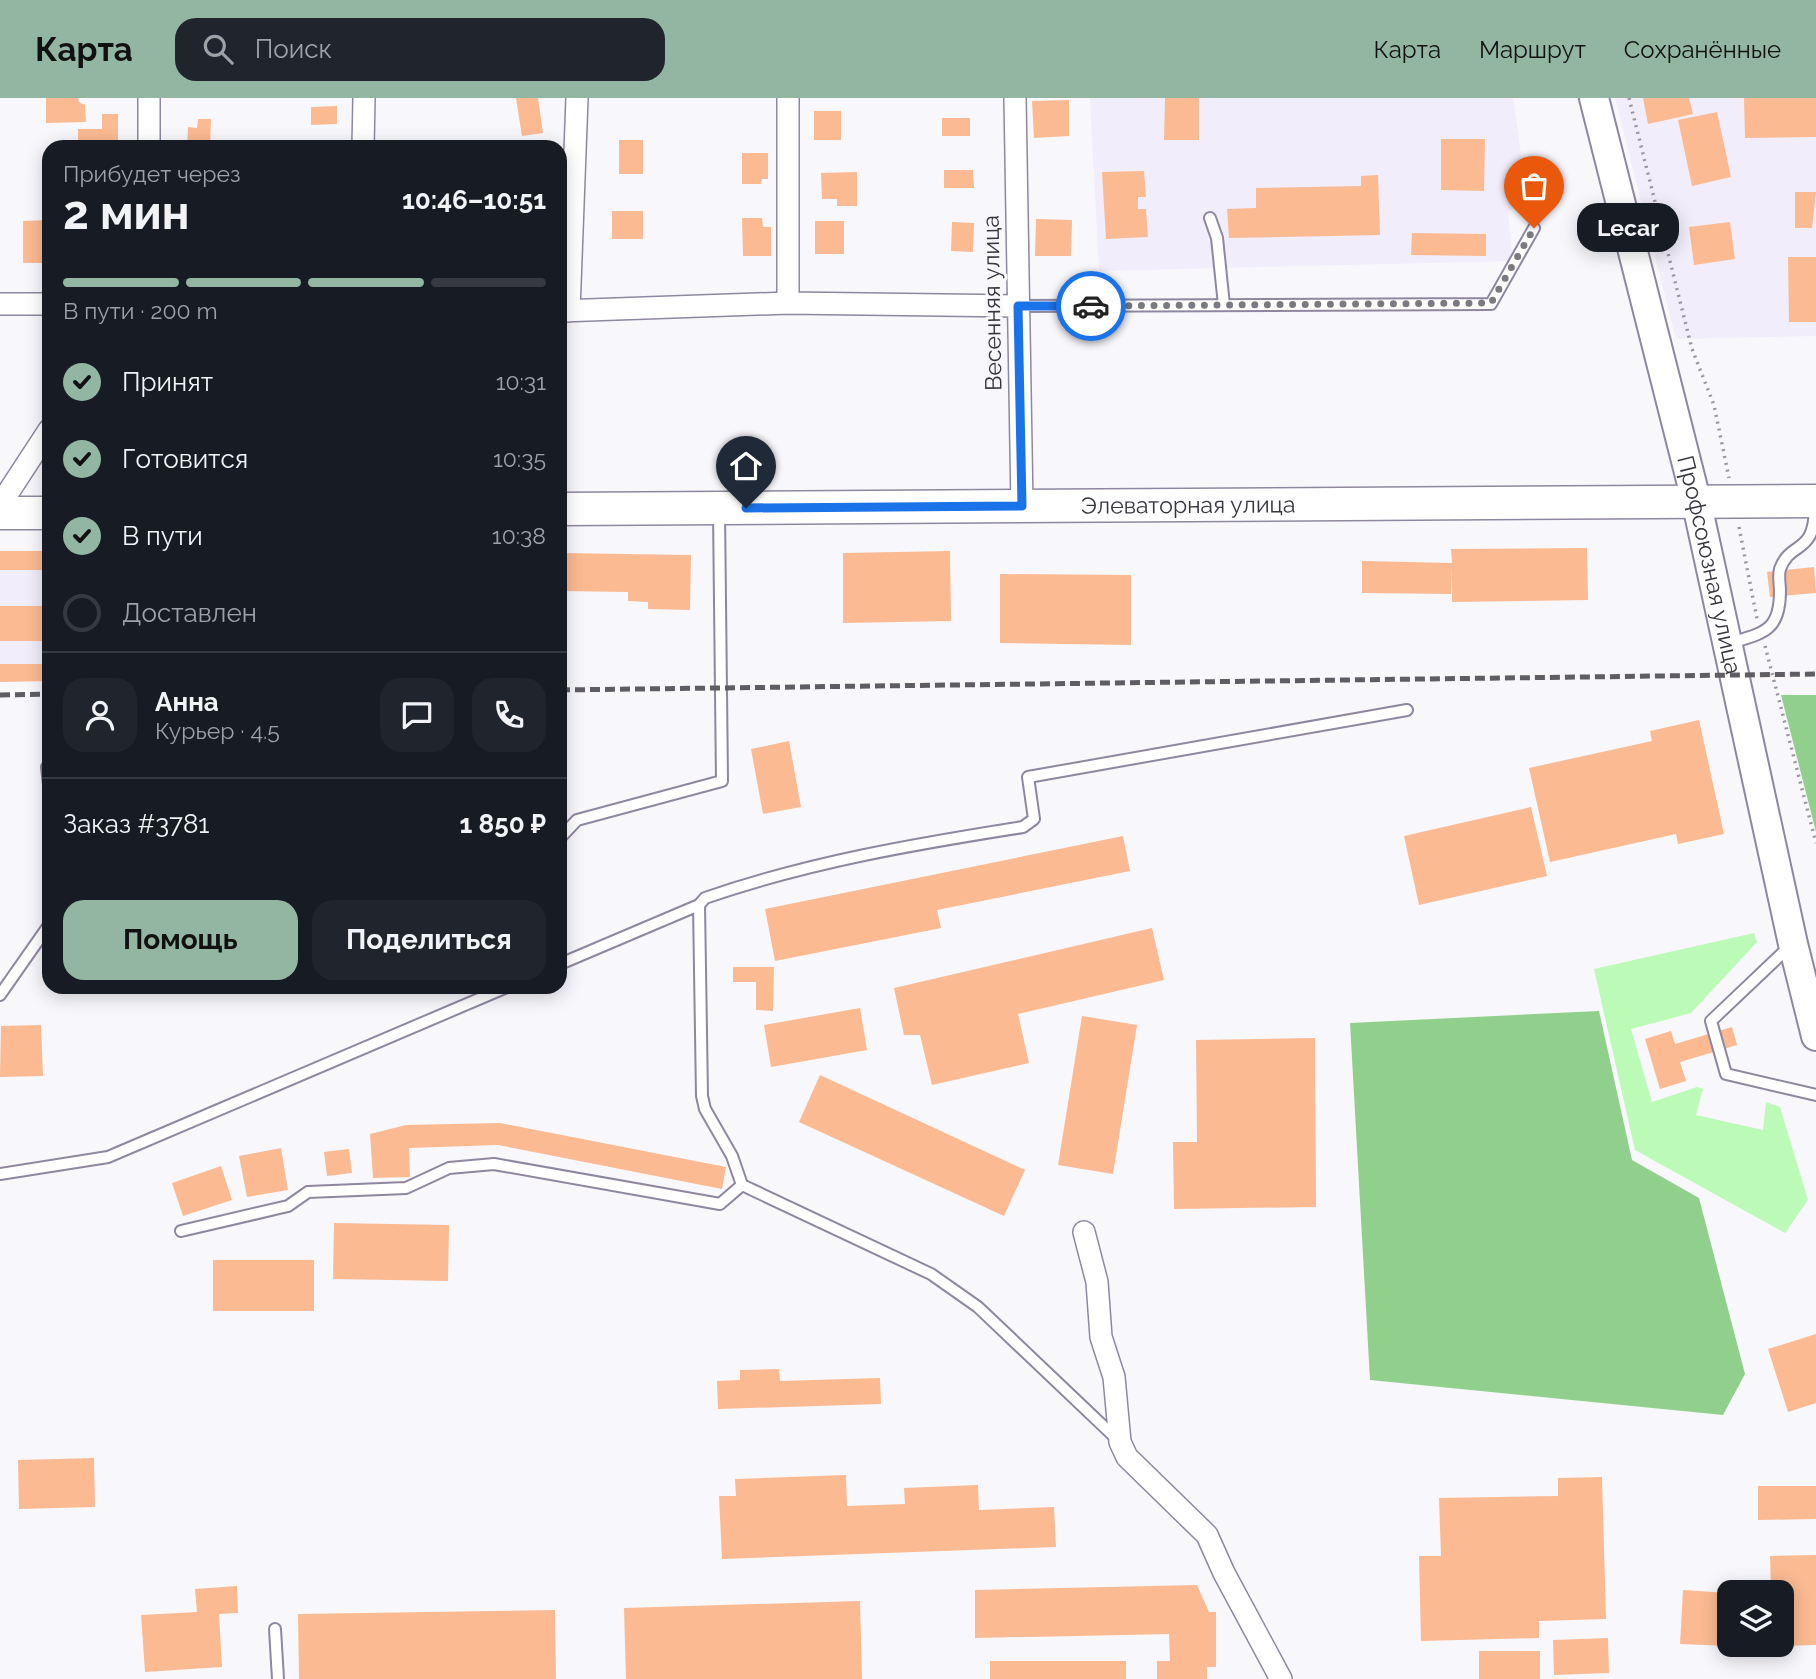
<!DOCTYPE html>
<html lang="ru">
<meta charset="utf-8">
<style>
:root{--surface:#171b24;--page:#20242c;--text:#f1f3f6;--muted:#9ea1a6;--line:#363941;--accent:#92b6a2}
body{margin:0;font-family:Raleway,sans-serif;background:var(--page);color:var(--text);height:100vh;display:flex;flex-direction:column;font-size:26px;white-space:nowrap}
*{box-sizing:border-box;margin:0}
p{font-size:23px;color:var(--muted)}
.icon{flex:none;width:38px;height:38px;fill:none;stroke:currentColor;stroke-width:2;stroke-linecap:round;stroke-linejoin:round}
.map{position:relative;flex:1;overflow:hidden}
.drawer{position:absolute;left:42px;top:42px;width:525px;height:854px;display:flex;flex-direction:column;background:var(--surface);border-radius:21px;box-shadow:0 4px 18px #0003}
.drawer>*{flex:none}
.tools{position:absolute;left:1717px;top:1482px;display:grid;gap:14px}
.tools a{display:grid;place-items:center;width:77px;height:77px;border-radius:14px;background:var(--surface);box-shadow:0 4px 18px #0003;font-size:35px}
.pin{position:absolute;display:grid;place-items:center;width:60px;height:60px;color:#fff;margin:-72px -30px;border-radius:50% 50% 50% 0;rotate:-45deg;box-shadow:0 0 7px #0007}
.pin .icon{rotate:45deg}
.courier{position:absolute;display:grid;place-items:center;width:70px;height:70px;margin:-35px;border:5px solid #1a73e8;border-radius:50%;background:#fff;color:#222;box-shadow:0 2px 9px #0007}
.bubble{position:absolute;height:49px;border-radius:21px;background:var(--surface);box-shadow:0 4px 18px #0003;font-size:23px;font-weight:700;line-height:49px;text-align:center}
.headline em{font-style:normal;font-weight:700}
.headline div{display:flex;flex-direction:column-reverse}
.headline{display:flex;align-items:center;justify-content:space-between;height:119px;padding:0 21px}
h1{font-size:46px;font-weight:700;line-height:52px}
.bar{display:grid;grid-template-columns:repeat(4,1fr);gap:10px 7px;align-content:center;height:84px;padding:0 21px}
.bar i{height:9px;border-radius:5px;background:var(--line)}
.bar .on{background:var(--accent)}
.bar p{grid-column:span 4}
.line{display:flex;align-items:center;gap:18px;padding:0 21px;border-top:2px solid var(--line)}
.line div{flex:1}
.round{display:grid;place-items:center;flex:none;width:74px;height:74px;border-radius:21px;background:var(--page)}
ol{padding:0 21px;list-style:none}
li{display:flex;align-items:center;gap:21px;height:77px}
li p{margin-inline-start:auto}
li .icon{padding:7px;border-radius:50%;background:var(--accent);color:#111;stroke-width:4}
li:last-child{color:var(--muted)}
li i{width:38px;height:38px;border:4px solid var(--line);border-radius:50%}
.action{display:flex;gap:14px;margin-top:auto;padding:14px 21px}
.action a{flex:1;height:80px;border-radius:21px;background:var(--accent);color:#111;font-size:28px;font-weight:700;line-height:80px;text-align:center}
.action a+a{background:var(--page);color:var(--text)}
header{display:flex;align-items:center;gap:42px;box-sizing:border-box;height:98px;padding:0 35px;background:var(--accent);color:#111}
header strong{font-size:33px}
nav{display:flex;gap:38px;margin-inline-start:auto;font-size:24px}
.search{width:490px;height:63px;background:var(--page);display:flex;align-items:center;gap:18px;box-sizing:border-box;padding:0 24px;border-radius:21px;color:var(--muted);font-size:26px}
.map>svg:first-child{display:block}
.built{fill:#f1edfb}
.green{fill:#bbfab7}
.forest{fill:#90d08c}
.building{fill:#fbba92}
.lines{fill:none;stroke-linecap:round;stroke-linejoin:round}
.service-casing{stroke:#8f87a0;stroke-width:14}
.minor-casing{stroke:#8f87a0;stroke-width:24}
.secondary-casing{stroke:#8f87a0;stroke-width:32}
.primary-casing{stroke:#8f87a0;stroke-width:35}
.path{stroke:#99979e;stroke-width:3.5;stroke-dasharray:2 5;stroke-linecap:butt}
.service{stroke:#fff;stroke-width:10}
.minor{stroke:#fff;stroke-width:21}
.secondary{stroke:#fff;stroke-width:28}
.primary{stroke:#fff;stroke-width:32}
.rail{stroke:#5f5c65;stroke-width:5;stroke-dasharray:10 5;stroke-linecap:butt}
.done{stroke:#7b7981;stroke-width:7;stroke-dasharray:0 12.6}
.route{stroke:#1a73e8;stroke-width:9}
.labels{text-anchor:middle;stroke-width:6;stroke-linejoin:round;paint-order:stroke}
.street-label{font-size:23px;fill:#38353f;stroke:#f8f7fc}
</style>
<header>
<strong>Карта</strong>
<div class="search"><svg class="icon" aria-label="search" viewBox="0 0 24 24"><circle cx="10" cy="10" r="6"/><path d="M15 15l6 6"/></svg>Поиск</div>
<nav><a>Карта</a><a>Маршрут</a><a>Сохранённые</a></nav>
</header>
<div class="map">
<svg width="1816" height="1581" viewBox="0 0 1816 1581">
<rect width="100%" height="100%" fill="#f8f7fc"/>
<path class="built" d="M1090,0H1513L1527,99L1508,114L1513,163L1099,173Z
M1615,0H1816V238L1676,241Z
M0,453H49V583L0,584Z"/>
<path class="green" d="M1754,835L1757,844L1691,915L1631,931L1652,1004L1697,989L1703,991L1696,1017L1763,1032L1766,1004L1780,1009L1808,1102L1785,1135L1635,1052L1594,871Z"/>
<path class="forest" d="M1781,597H1816V734Z
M1599,913L1632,1062L1699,1100L1745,1276L1723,1317L1370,1282L1350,925Z"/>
<path class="building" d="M46,0H78L79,4L85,7L86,24L46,25Z
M516,0H538L543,35L522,38Z
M1165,0H1199V42H1164Z
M1643,0H1689L1693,16L1648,26Z
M1744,0H1816V39L1745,40Z
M1069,2V38L1034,40L1032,3Z
M337,8V26L311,27V9Z
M814,13H841V42H814Z
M1717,14L1731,79L1692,88L1678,22Z
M102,16H118V43H78V31H102Z
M942,20H970V38H942Z
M198,21H211L210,49H187L188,29L197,30Z
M1441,41H1485L1484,93L1441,92Z
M619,42H643V76H619Z
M388,45H429L430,49H388Z
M742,55H768V81H762L761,86H742Z
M944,72H973L974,90H944Z
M1144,73L1146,99H1138V111H1146L1148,139L1106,141L1102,74Z
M857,74V108H837V101H822L821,75Z
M1378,77L1380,137L1229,140L1227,111L1256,110V90L1361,88V78Z
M1795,94H1816L1812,130H1795Z
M612,113H643V141H612Z
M742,120H762L763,129H771V158H743Z
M1036,121L1072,122L1071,158H1035Z
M49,122V165H23V123Z
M815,123H844V156H815Z
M952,124L974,125L973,154L951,153Z
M1730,124L1735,161L1694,167L1689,129Z
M1412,135L1486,136V158L1411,157Z
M1788,159H1816V224H1789Z
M1587,450L1588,502L1452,504V469L1451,496L1362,495V463L1452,465L1451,451Z
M0,453H49V472H0Z
M950,453L951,523L843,525V455Z
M560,455L691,457L690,512L648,511V504L628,503V494L560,493Z
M1814,469L1816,495L1770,499L1767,474Z
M1000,476L1131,477V547L1000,545Z
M0,508H49V543H0Z
M0,566H49V583L0,584Z
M1699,622L1724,736L1678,746L1676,736L1550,764L1529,670L1652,643L1650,633Z
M789,643L801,709L763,716L751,651Z
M1531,709L1547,778L1419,807L1404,738Z
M1123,738L1130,773L937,812L941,830L775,863L765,811Z
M1152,830L1164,882L1018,916L1029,965L932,987L920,937H904L894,890Z
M733,869H774L773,913L756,912V884H733Z
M860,910L867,952L771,969L764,927Z
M1082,918L1137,927L1113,1076L1058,1067Z
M41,927L43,978L0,979L1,928Z
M1732,929L1737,947L1680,964L1686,983L1660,991L1645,941L1671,933L1675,946Z
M1315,940L1316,1109L1174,1111L1173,1044H1197L1196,942Z
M820,977L1025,1072L1004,1118L799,1024Z
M500,1025L726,1069L722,1091L498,1047L409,1050L410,1079L373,1080L370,1036L406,1027Z
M281,1050L288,1092L247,1099L239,1058Z
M349,1051L352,1075L327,1078L324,1054Z
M221,1068L232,1102L183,1118L172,1085Z
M334,1125L449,1127L448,1183L333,1181Z
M213,1162H314V1213H213Z
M1816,1236V1305L1788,1314L1768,1251Z
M779,1271L780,1283L880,1280L881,1306L718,1311L717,1283L740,1282V1272Z
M94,1360L95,1409L19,1411L18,1362Z
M846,1377L847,1408L905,1406L904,1390L978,1387L979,1412L1054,1409L1056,1449L722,1461L719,1398H736L735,1381Z
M1602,1379L1606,1521L1539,1523V1540L1421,1543L1419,1458H1441L1439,1400L1558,1398V1380Z
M1758,1388H1816V1421L1758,1422Z
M1816,1457V1547L1782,1548V1494H1771L1770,1458Z
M1197,1487L1209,1514H1216V1569H1207V1581H1157V1563H1170L1169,1536L975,1540V1492Z
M237,1488L238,1515L219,1516L222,1569L145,1574L141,1517L197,1514L195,1491Z
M1683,1492L1729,1495V1548L1680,1546Z
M860,1503L862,1581H626L624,1510Z
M555,1512L556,1581H299L298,1516Z
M1608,1540L1609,1575L1554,1577L1553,1542Z
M1479,1553H1540V1581H1479Z
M990,1563H1126V1581H990Z"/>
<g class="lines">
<defs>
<path id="service" d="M1210,120L1217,140L1224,207
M1018,208L1491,206L1534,130
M1730,545C1764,535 1780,533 1780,493C1780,487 1778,477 1780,471C1791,441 1815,459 1815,407
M47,669L49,687
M560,740L577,722L722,683L719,413
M1790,848L1711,923L1726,976L1816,997
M560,866L699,807
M0,897L49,827
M0,1076L108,1059L507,889
M181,1133L288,1108L308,1094L406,1090L449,1070L494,1066L720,1106L742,1087
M1118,1342L978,1209L931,1176L742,1087L732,1058L705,1011L702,998L699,807L705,800C809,764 915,746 1023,729L1034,721L1028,679L1407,612
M275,1531L278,1581"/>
<path id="minor" d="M149,0V49
M1015,0L1022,408
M363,49L364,0
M788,205V0
M0,206H49
M560,213L788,205L1018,208
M569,213L577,0
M0,407L49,332
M1084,1134L1097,1184L1101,1239L1114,1279L1120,1344L1127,1359L1207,1437L1224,1475L1281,1581"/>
<g id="secondary">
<path id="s1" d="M1594,0L1696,402L1793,846L1816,938"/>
</g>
<g id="primary">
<path id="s2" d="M560,411L1816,403"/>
<path d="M0,415H49"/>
</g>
</defs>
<use href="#service" class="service-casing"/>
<use href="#minor" class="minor-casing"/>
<use href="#secondary" class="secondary-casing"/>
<use href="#primary" class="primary-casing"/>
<path class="path" d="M1629,0L1692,251L1714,307L1729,380
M1739,429L1757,521
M1765,548L1816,745"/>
<use href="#service" class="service"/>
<use href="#minor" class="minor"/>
<use href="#secondary" class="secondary"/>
<use href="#primary" class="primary"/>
<path class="rail" d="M560,592L1816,576
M0,597L49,596"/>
</g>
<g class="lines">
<path class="done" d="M1091,208L1491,205L1534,130"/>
<path class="route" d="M746,410L1022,408L1018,208H1091"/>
</g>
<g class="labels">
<g class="street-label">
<text transform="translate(992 205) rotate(-91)" y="8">Весенняя улица</text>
<text dy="8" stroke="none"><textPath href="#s2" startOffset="628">Элеваторная улица</textPath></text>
<text dy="8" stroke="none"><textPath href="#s1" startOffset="481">Профсоюзная улица</textPath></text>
</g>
</g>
</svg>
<div class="tools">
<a><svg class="icon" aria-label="layers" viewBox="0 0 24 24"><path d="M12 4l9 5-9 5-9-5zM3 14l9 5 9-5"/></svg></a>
</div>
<div class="pin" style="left:1534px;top:130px;background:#ea580c"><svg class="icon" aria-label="bag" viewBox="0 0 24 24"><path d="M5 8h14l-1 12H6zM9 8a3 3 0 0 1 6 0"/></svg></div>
<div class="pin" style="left:746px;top:410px;background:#1f2937"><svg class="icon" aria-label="home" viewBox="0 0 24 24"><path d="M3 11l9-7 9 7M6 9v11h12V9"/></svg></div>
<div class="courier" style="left:1091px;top:208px"><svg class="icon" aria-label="car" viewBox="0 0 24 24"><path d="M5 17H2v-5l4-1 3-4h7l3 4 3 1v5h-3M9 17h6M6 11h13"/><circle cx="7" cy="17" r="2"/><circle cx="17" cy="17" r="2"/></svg></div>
<div class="bubble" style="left:1577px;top:105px;width:102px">Lecar</div>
<section class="drawer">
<div class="headline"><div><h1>2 мин</h1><p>Прибудет через</p></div><em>10:46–10:51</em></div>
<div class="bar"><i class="on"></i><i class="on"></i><i class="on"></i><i></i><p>В пути · 200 m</p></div>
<ol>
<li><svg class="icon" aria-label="check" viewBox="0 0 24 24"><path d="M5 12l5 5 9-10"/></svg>Принят<p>10:31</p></li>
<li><svg class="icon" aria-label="check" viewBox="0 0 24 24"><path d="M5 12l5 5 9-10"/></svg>Готовится<p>10:35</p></li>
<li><svg class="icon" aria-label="check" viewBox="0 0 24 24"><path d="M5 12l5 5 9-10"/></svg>В пути<p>10:38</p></li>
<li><i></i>Доставлен</li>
</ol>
<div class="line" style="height:126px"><a class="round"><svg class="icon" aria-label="person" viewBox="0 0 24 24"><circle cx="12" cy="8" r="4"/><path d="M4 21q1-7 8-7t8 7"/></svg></a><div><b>Анна</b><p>Курьер · 4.5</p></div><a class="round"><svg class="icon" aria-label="chat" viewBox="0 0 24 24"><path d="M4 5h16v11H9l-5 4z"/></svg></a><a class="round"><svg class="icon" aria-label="phone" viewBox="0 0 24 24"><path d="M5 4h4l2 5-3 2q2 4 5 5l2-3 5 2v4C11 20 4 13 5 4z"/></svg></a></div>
<div class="line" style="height:91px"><div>Заказ #3781</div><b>1 850 ₽</b></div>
<div class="action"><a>Помощь</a><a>Поделиться</a></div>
</section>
</div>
